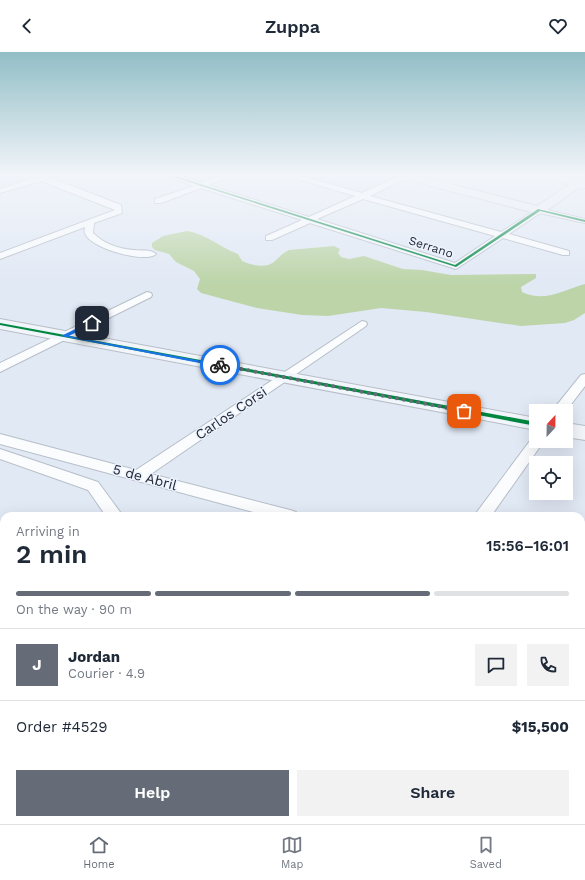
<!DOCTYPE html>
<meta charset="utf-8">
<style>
:root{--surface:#fff;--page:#f2f2f3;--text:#1f2937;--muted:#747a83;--line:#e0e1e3;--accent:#666c77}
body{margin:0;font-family:"Work Sans",sans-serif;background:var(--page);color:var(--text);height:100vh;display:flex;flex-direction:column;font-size:15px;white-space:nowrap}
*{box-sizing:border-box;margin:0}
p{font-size:13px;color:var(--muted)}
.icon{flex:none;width:22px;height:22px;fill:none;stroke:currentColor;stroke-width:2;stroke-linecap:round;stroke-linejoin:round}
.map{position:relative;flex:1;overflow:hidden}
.side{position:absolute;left:0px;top:460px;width:585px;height:312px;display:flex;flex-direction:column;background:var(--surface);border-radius:12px 12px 0 0;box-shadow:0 4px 16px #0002}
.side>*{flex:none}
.needle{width:26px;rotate:22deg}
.fabs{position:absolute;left:529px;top:352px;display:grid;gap:8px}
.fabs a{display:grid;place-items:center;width:44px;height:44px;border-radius:0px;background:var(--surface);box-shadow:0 4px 16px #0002;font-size:20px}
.pin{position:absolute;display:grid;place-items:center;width:34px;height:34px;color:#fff;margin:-17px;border-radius:8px;box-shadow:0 2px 6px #0006}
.courier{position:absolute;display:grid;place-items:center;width:40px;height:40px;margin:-20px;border:3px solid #1a73e8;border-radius:50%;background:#fff;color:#222;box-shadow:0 1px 5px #0007}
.head em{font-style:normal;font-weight:600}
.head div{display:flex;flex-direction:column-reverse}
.head{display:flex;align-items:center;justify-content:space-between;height:68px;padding:0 16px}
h1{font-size:26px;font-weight:600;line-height:30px}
.bar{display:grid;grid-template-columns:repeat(4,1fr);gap:6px 4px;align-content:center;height:48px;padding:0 16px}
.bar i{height:5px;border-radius:3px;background:var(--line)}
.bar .active{background:var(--accent)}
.bar p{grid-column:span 4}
.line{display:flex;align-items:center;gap:10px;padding:0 16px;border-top:1px solid var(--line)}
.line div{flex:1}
.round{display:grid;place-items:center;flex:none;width:42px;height:42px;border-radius:0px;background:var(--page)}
.primary-button{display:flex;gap:8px;margin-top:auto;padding:8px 16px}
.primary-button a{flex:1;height:46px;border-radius:0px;background:var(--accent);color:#fff;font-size:16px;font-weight:600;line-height:46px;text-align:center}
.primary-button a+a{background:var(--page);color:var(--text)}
header{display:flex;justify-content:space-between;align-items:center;height:52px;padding:0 16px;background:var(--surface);font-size:18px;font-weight:600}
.dock{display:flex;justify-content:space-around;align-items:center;height:56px;border-top:1px solid var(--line);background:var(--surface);font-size:11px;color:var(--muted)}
.dock a{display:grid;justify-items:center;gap:2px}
.dock .active{color:var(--accent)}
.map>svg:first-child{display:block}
.built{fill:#d3e1f9}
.forest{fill:#bcd4a8}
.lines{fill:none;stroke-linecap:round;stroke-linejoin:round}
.street-casing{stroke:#b7bec8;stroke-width:2}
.secondary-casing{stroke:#b7bec8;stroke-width:2}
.primary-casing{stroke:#c4c8ce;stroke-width:2}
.street{fill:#fafcfe;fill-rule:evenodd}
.secondary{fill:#f2f5f9;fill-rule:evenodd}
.primary{fill:#eaeef5;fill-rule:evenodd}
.cycleway-casing{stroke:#ecf3ff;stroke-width:2}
.cycleway{fill:#00873e;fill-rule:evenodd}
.route{fill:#1a73e8}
.done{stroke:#666c77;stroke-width:4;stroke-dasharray:0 7.2}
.labels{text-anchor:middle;stroke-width:3;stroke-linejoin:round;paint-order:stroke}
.far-street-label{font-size:12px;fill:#232933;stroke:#ecf3ff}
.street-label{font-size:14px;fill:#232933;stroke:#ecf3ff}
</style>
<header><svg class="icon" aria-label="back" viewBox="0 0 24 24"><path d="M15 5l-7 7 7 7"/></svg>Zuppa<svg class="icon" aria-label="heart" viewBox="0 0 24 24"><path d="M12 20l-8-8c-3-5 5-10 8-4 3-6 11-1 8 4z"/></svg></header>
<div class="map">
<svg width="585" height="772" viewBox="0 0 585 772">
<rect width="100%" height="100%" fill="#e1e9f5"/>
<path class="built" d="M0,124H23L29,126L0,134Z
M299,124H390L398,126L363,142Z"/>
<path class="forest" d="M187,179C206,182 220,195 238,202L242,209C251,213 265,217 274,210C279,205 283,201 289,198L334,194L340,197L338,201L341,205L349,207L364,204L403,217L422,218L451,223L536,222V226L521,235L522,240C545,251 563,238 585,232V261L574,268L565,271L521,274L426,260L381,256L328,264L302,263L257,256L201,241L197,237L200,227L194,219L176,210L169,202L155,198L152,195V191L163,184Z
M0,663L4,665V768H84L86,772H0Z"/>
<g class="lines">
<defs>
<path id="street" d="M31,124H46L121,153L122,161L94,171L93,181C104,192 119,197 134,198C141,199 151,197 156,202C146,212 89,196 85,181C84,179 85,177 85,175L0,207V201L115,158L41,129L0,141V137L34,126Z
M168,124H179L201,131L220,124H231L208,133L309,165L355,144L288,124H300L362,141L400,124H410L370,144L501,180L539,156L585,167V171L540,161L509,182L569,199V203H563L503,186L456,217L310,171L272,188H266V184L302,168L201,136L161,151H155V147L194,134ZM363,147L495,184L455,211L317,167Z
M147,240L151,241L152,243L151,245L0,320V311Z
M362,269L366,270L367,272L366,274L151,422L290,458L296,460L298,464H268L0,392V382L136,418Z
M585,322V334L566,359H552L581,323Z
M536,385V389H544L491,464H474L532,386Z
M0,397L98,430L123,464H106L88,438L0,407Z
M581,505H585V519H581Z
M0,570L4,571V589L0,588Z
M452,768H479L481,772H454Z"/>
<path id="secondary" d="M0,267L536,366V378L0,277Z
M566,371L585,374V388L566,385Z"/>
<path id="primary" d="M399,124H419L537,154L569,133L542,126L541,124H562L576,128L585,124V136L580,135L543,161L539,162L400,126Z"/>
</defs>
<use href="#street" class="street-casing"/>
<use href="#secondary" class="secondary-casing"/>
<use href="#primary" class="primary-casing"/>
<use href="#street" class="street"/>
<use href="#secondary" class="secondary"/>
<use href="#primary" class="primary"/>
<defs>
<path id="cycleway" d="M170,124H175L455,213L538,157L585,168V170L540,159L456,215Z
M0,271L536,370V374L0,273Z"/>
</defs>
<use href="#cycleway" class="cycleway-casing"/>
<use href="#cycleway" class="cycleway"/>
</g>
<linearGradient id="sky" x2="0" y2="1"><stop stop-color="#92bec6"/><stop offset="0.53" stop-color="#f2f5fa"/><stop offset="1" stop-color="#f2f5fa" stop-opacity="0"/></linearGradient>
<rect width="585" height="232" fill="url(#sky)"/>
<path class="route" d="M90,270L94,271L69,284L223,313L220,315L61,284Z"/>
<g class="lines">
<path class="done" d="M220,313L464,359"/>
</g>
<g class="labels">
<g class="far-street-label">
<text transform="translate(431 195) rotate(18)" y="4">Serrano</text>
</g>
<g class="street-label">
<text transform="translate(231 361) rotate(-34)" y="5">Carlos Corsi</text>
<text transform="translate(145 425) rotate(15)" y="5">5 de Abril</text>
</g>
</g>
</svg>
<div class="fabs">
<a><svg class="needle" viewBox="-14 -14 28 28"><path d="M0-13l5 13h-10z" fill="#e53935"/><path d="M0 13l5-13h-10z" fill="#747a83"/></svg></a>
<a><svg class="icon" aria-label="locate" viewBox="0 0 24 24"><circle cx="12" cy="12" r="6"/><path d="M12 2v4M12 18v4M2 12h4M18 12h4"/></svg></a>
</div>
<div class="pin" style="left:464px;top:359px;background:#ea580c"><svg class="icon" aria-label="bag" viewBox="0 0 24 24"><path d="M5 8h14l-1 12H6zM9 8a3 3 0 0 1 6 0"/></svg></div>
<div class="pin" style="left:92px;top:271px;background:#1f2937"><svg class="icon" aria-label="home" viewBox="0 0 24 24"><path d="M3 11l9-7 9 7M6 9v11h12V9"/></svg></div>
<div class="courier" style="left:220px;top:313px"><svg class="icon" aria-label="bike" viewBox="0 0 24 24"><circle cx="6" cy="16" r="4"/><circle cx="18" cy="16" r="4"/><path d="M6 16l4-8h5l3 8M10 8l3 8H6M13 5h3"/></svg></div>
<section class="side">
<div class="head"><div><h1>2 min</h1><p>Arriving in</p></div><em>15:56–16:01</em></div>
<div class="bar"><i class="active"></i><i class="active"></i><i class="active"></i><i></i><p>On the way · 90 m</p></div>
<div class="line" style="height:72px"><b class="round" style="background:var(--accent);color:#fff">J</b><div><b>Jordan</b><p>Courier · 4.9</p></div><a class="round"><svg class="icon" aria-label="chat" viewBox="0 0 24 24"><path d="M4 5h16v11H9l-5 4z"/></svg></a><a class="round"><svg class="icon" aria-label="phone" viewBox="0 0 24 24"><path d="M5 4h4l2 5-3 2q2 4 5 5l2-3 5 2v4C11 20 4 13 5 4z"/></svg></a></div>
<div class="line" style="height:52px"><div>Order #4529</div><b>$15,500</b></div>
<div class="primary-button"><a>Help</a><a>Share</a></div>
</section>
</div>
<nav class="dock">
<a class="active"><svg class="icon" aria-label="home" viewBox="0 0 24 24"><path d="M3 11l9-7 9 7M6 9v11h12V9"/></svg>Home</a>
<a><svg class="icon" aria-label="map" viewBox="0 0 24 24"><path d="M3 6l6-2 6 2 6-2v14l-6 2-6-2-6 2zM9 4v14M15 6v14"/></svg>Map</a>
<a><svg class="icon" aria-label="saved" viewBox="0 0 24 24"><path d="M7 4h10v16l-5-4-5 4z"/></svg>Saved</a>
</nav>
